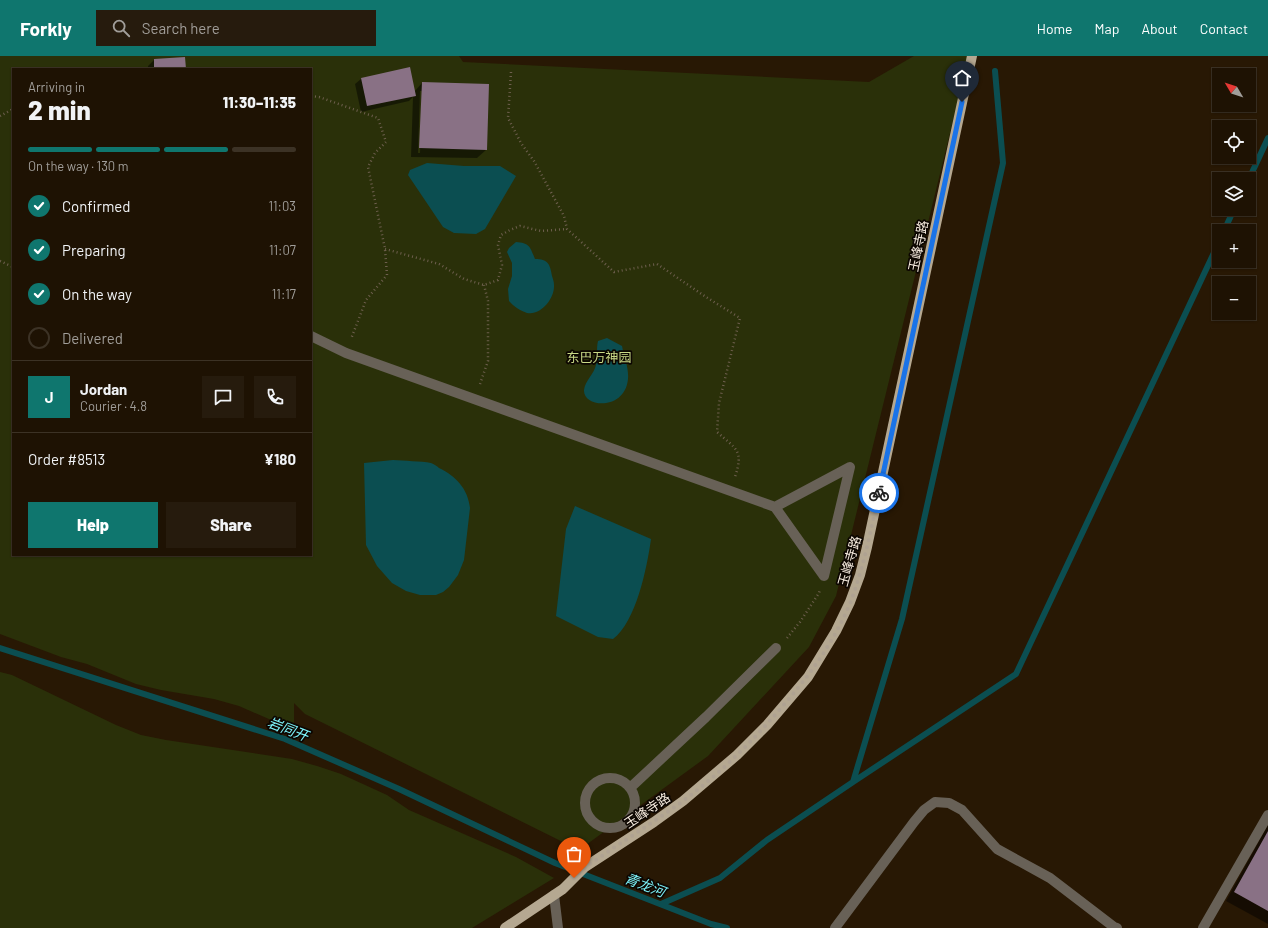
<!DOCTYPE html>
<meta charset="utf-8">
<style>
:root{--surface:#1e1203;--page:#261b0d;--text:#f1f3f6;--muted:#a19e9a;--line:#3c3225;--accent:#0f766e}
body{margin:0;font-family:Barlow,"Noto Sans SC",sans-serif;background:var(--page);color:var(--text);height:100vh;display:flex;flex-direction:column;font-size:15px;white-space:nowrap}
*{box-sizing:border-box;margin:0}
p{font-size:13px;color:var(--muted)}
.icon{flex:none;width:22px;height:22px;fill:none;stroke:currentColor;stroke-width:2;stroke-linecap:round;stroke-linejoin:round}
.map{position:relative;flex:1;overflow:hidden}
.side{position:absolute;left:12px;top:12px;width:300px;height:488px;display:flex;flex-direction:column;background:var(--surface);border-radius:0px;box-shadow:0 1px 3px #0004,0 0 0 1px var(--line)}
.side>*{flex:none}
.needle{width:26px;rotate:309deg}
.controls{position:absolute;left:1212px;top:12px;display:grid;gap:8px}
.controls a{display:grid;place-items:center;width:44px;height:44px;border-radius:0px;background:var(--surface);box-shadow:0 1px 3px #0004,0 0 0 1px var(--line);font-size:20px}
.pin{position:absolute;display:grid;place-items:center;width:34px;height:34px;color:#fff;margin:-41px -17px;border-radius:50% 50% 50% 0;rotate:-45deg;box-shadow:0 0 4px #0007}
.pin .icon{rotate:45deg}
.courier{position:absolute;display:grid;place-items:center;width:40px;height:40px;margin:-20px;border:3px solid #1a73e8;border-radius:50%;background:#fff;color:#222;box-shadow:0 1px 5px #0007}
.head em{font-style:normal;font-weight:800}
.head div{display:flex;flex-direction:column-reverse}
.head{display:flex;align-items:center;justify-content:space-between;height:68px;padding:0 16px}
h1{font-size:26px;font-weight:800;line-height:30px}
.bar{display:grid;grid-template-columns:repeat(4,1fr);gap:6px 4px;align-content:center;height:48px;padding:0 16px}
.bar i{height:5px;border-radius:3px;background:var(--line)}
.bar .current{background:var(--accent)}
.bar p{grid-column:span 4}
.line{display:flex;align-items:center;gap:10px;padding:0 16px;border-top:1px solid var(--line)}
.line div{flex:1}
.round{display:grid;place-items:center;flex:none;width:42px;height:42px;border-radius:0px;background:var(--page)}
ol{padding:0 16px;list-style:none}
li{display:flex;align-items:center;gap:12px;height:44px}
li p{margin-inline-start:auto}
li .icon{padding:4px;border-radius:50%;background:var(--accent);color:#fff;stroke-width:4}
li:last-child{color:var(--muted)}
li i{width:22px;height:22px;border:2px solid var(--line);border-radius:50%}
.primary-button{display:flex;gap:8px;margin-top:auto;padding:8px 16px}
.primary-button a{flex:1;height:46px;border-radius:0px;background:var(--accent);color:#fff;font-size:16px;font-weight:800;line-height:46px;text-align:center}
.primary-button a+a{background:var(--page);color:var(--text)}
header{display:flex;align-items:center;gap:24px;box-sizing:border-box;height:56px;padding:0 20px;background:var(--accent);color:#fff}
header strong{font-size:19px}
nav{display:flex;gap:22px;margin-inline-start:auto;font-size:14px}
.search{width:280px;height:36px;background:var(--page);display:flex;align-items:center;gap:10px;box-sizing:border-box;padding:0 14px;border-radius:0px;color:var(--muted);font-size:15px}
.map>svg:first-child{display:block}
.green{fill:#2a3009;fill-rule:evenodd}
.water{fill:#0b4e51}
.shadow{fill:#0007;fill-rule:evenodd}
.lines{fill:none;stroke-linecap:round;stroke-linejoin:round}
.stream{stroke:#0b4e51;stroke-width:6}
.building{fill:#897185}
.path{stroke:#6e5f4e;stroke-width:2.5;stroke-dasharray:1 3;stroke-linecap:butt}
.minor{stroke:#686157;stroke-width:10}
.major{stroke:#b5a891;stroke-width:10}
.done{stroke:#afa292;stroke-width:4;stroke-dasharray:0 7.2}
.route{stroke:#1a73e8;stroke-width:5}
.labels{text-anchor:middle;stroke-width:3.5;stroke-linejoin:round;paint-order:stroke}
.street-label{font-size:13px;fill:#f7ecdf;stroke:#0c0601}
.park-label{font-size:13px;fill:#c8d886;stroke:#0c0601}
.water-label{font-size:14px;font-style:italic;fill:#7ef4fb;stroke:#0c0601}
</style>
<header>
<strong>Forkly</strong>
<div class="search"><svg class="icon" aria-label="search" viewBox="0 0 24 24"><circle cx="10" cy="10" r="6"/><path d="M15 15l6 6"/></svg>Search here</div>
<nav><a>Home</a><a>Map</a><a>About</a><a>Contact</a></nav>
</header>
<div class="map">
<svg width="1268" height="872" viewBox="0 0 1268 872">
<rect width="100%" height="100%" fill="#281804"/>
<path class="green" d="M0,0H459L463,6L869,26L914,0H969L836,540L809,591L708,700L579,794L305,658L294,647V674L239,650L214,643L161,634L136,628L87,608L61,601L0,578ZM13,13H311V499H13Z
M0,616L12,619L116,669L141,679L166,684L292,703L317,710L341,718L387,739L409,754L516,801L554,822L472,872H0Z"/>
<path class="water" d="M427,107L464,110H500L516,120L485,173L476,178L454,177L443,171L408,119L410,114Z
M516,186C530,187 530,191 535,203C548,203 550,208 552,220C553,223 554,226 554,229C555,242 541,260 527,257C521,255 513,250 509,245L508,233L512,220V207L507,196L509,192Z
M607,282L622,290C624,301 629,312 628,323C625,355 583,352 584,334C585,325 594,318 596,309C598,301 596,293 598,285Z
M393,404C404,405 421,405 431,407C434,408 437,410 439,412C456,420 468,433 470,452L464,504L458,519L449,531L443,536L436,539H420L406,535L392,527L377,510L366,489L364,407Z
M575,450L651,483C647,512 636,566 613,583L598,581L556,560L566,473Z"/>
<path class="shadow" d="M154,4L185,13H148V10Z
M409,13L414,36L422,27L486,94L477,102L411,101L413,41L409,45L361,56L355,28L361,23ZM420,35H422L420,97H418Z
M1268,769V868L1226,845Z"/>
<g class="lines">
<path class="stream" d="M1249,123L1268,82
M1224,175L1234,153
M0,592L285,683L399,733L555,807L711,868L727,872
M853,726L1016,618L1219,186
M661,848L720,822L767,784L853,726L902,563L1003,107L995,15"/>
</g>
<path class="building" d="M185,1L186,13H154V3Z
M410,11L416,40L367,50L361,22Z
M422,26L489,28L487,94L419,92Z
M1268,775V855L1234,836Z"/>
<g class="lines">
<path class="path" d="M511,16L508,62L521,87L534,105L564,160L567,173L614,216L657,208L706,241L740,262L719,347L717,376C736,393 744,394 735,421
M311,40L319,41L378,62L386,86L375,97L368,111L385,193L387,219L366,244L351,283
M0,60L13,53
M385,193L439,208L464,223L484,229L498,224L502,209L498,189L501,179L510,174L520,170L541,175L567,173
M0,205L13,211
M480,328L488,305V245L484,229
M787,582L800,566L819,537L820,534"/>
<path class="minor" d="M311,280L346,297L775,451
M850,411L824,520L775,451Z
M585 747a25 25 0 1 1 50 0a25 25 0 1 1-50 0Z
M630,732L706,661L776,592
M554,839L558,872
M835,872L914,766L924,754L935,746L949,747L962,754L997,793L1050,822L1114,871L1117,872
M1203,872L1268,759"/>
<path class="major" d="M505,872L563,833L585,811L654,766L683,745L737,699L767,669L808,621L836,575L850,546L860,519L867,491L972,0"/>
</g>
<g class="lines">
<path class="done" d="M574,822C585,810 599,802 612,793C636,777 660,762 683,745C722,716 756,682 787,645C813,615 836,582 851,545C864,510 871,473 879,437"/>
<path class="route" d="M879,437L962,46"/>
</g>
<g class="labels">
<g class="street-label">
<text transform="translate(918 190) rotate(-78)" y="5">玉峰寺路</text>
<text transform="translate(849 505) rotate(-74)" y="5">玉峰寺路</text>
<text transform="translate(647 754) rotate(-34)" y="5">玉峰寺路</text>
</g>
<g class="park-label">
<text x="599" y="306">东巴万神园</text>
</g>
<g class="water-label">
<text transform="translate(288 673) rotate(21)" y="5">岩同开</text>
<text transform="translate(645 829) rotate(21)" y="5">青龙河</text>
</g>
</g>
</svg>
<div class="controls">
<a><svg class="needle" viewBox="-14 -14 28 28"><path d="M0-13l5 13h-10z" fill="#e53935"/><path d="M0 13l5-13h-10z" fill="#a19e9a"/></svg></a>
<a><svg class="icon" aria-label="locate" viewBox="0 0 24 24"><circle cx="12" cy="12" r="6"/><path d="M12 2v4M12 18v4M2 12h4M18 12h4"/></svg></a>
<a><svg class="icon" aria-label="layers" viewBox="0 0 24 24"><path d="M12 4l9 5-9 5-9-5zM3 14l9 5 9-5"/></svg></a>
<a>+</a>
<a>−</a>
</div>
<div class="pin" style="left:574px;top:822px;background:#ea580c"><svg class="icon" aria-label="bag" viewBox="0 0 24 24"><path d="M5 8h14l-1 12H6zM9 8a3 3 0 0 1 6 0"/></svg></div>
<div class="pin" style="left:962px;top:46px;background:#1f2937"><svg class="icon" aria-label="home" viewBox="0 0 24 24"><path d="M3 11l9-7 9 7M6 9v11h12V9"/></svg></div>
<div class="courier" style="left:879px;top:437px"><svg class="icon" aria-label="bike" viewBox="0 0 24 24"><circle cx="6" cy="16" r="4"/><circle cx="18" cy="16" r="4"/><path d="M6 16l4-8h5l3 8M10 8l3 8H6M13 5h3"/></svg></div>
<section class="side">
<div class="head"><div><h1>2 min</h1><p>Arriving in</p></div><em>11:30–11:35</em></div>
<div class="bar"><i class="current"></i><i class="current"></i><i class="current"></i><i></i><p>On the way · 130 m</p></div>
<ol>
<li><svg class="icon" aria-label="check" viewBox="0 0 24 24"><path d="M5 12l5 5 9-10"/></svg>Confirmed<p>11:03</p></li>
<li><svg class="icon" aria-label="check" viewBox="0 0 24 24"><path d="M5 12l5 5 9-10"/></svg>Preparing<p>11:07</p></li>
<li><svg class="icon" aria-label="check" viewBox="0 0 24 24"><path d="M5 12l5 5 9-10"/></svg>On the way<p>11:17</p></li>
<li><i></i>Delivered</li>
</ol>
<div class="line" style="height:72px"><b class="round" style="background:var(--accent);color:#fff">J</b><div><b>Jordan</b><p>Courier · 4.8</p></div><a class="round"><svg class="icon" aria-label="chat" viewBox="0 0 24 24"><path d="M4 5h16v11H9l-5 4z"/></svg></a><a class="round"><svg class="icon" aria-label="phone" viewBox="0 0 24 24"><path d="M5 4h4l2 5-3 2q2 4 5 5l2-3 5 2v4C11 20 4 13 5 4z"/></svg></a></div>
<div class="line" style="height:52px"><div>Order #8513</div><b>¥180</b></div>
<div class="primary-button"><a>Help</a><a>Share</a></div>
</section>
</div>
